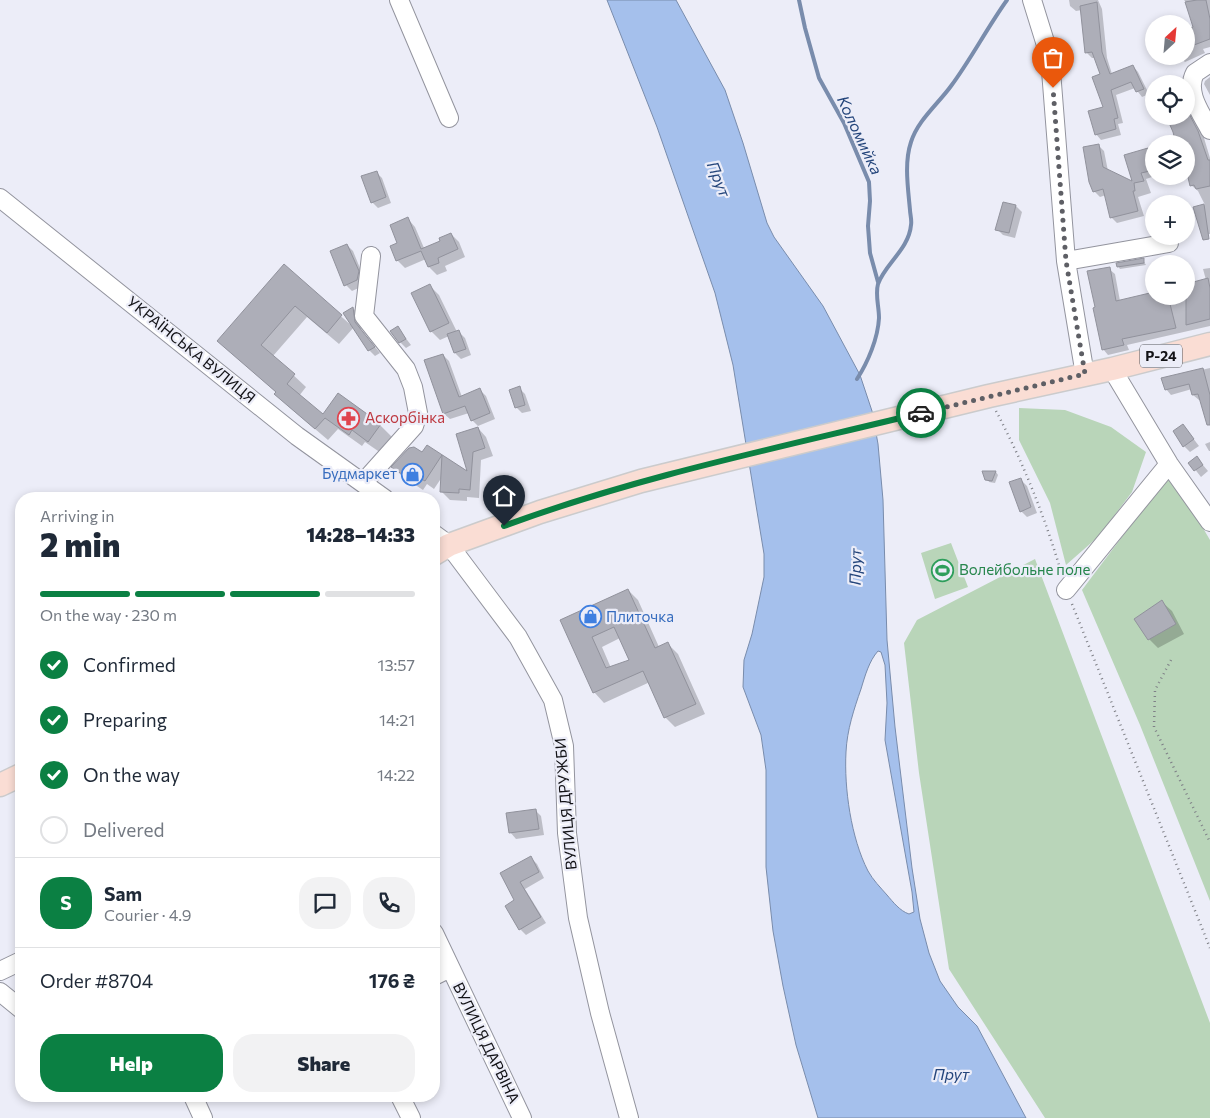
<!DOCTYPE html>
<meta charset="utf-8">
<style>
:root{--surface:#fff;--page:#f2f2f3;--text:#1f2937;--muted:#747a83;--line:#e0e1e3;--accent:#0b8043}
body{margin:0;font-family:Commissioner,sans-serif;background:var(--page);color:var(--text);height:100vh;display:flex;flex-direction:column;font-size:19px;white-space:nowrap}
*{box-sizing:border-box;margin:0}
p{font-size:16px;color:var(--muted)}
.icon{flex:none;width:28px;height:28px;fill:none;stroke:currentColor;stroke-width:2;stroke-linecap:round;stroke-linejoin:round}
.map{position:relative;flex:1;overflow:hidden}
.sheet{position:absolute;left:15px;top:492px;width:425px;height:610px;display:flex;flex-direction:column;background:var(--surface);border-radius:20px;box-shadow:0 2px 8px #0003}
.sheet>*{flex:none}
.needle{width:32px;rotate:26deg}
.fabs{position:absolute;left:1145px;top:15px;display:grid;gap:10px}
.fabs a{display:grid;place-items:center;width:50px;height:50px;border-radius:50%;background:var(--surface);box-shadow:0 2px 8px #0003;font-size:25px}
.pin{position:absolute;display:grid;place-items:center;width:42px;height:42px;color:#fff;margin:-51px -21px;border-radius:50% 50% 50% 0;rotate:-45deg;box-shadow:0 0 5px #0007}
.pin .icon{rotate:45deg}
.courier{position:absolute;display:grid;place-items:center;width:50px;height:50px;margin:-25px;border:4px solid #0b8043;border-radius:50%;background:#fff;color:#222;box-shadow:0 1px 6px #0007}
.overview em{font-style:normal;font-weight:800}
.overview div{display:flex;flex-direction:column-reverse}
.overview{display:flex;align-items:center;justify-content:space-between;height:85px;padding:0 25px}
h1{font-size:32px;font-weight:800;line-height:38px}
.bar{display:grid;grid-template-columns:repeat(4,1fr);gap:8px 5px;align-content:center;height:60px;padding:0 25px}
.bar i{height:6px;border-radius:4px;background:var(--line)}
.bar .active{background:var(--accent)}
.bar p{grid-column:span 4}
.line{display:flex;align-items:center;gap:12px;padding:0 25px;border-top:1px solid var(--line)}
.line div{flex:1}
.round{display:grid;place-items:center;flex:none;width:52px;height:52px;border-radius:20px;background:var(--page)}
ol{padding:0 25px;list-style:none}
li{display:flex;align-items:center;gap:15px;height:55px}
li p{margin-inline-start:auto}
li .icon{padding:5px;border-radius:50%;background:var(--accent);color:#fff;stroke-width:4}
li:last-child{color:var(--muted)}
li i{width:28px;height:28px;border:2px solid var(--line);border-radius:50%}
.button{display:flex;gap:10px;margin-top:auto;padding:10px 25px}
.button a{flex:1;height:58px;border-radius:20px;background:var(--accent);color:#fff;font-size:20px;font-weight:800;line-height:58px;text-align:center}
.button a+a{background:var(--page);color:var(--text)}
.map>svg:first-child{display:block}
.green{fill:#b9d5b9}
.water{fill:#a5c0ec;stroke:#798cac;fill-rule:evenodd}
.shadow{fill:#0003;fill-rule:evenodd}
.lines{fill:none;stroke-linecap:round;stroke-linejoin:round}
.stream{stroke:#798cac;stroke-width:4}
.building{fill:#adaeb8;stroke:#91929c;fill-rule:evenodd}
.minor-casing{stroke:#93949e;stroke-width:20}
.major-casing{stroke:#cbcbcc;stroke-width:25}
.path{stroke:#7f8087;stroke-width:2.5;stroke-dasharray:1 4;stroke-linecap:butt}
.minor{stroke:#fff;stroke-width:18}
.major{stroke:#faddd4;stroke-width:22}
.done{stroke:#5e5f65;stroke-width:5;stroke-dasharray:0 9}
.route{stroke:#0b8043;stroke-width:6}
.labels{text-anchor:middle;stroke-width:4.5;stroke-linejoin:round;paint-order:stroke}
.shield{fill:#ecedf8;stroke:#53545a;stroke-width:1}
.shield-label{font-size:14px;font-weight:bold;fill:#121216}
.street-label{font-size:15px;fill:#121216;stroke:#ecedf8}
.health-label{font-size:15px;fill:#be3a42;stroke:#ecedf8;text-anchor:start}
.shop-label{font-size:15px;fill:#366cbe;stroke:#ecedf8;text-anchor:end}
.leisure-label{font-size:15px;fill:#27864d;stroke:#ecedf8;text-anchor:start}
.water-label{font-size:16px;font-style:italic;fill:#24457b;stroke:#ecedf8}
</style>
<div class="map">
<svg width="1210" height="1118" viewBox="0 0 1210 1118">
<rect width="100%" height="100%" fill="#ecedf8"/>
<path class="green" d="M1019,408L1065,410L1111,427L1146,452L1132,492L1099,536L1066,565L1050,503L1019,440Z
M1167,477L1180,489L1210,540V901L1140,725L1082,590Z
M951,543L968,587L935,599L921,553Z
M1035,559L1210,1023V1118H1045L949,969L919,773L904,643L917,620Z"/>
<path class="water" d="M607,0H676L725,90L743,143L767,223L774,237L823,306L860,375L872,411L878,444L883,500L887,640L895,727L912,868L920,919L929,953L940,981L958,1007L977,1026L1026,1118H818L796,1045L783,986L773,931L766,867V770L761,735L743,687L744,660L752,634L764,577V554L733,365L715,293L657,127ZM878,651L881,652L885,665L887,703L885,740L912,892L914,912L909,914C900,911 893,902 887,895C880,887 873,880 868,871C851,838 844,788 846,752C847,730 854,709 861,689C865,676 869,661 878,651Z"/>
<path class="shadow" d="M1069,0H1098L1102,9L1107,58L1112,74L1133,66L1138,72L1149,94L1142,97L1135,88L1116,95L1123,123L1118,124L1121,135L1101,140L1096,134L1105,108L1101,75L1095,58H1092L1087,53L1082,10L1076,11L1070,6Z
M1184,0H1210V47L1203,49L1205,53L1185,62L1179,56H1186V32L1195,28L1186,2Z
M1176,76L1182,84H1159V83Z
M1210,77V95L1204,84L1205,81Z
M1186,94L1191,112L1204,138L1210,158V234H1207L1195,208L1205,205L1198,191L1191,185Z
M1098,145L1104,151L1108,171L1134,183L1126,156L1148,149L1154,155V167H1152L1154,176H1155L1146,179L1151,193L1138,197L1144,216L1117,223L1111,217L1106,195L1100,197L1094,191Z
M376,172L382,178L391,203L378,208L372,202Z
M1004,203L1016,206L1022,212L1015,238L1003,235L997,229Z
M408,219L415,227L424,248L441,241L451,234L459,242L465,257L445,266L447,271L437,275L429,267L426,259L405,268L397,260L399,244Z
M347,245L353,251L364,278L363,286L352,291L346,285Z
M1143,260L1146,265L1120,269L1118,266Z
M284,266L352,326L353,308L359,314L361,330L380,353L375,356L369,350L354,327L339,344L307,317L273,356L306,387L299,396L323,416L380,425L392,437L381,453L365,442L362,446L338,429L328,440L288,406L276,394L277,393L218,341Z
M1210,268V326L1127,345L1129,350L1108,355L1103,349L1096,308L1109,269L1115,274L1120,301L1154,296H1186L1206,280L1203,269Z
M430,286L439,295L457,332H459L465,338L471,355L461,359L455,353L449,336L440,340L431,331Z
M398,328L411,345L406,348L400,342Z
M443,355L449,361L462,397L480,390L486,396L495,419L478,426L472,420L469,413L450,419L444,414Z
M1210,368V413L1201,400H1199L1193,395L1192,389L1171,395L1166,389L1163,379Z
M519,388L525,394L531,411L522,413L516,407Z
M1183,425L1199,446L1190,452L1184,446Z
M478,428L486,437L493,456L481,460L479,498L467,497V501L450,500L441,491L442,477L434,489L427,484L423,490L402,476L393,467L423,454L428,447L470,473L457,435Z
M1210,442V451H1209L1205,444Z
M1197,458L1208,471L1201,477L1190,463Z
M984,472H996L998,475L995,483L989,482Z
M1021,480L1027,486L1037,513L1027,517L1021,511Z
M628,590L638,600L659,647L668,644L678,654L705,714L675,727L665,717L650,682L604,703L594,692L562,621ZM620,638L630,660L611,668L602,647Z
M1162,602L1172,611L1184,634L1158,648L1149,639Z
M535,810L541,816L544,835L516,839L510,832Z
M531,858L537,864L544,878L525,889L546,923L526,935L520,929L516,901L501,874Z"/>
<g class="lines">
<path class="stream" d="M799,0L805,28L819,78L844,123L869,182L870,201L868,226L870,253L878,282
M857,379C868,362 878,338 879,318C879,306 875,295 878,284C885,264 909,249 911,225C912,220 910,214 910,210C908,188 904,163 911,142C918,120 938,104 951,86C971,59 987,28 1007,0"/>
</g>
<path class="building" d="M1197,0H1206L1210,19V39L1186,48V30L1193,27L1185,2Z
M1097,2L1102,52L1110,74L1133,65L1144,89L1136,92L1131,82L1111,90L1118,118L1114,119L1116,129L1095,135L1088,111L1103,107L1092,77L1100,74L1092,52L1085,53L1080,6Z
M1186,108L1198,131L1208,160H1210V186L1196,189L1194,185L1190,186L1186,169V144H1176L1173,132L1166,116H1186Z
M1099,144L1103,167L1132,181L1124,155L1148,148L1152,160L1147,162L1150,171L1141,173L1144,181L1134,183L1135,191H1133L1138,211L1110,218L1103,189L1093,192L1089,182L1083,147Z
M377,171L386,197L371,203L361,176Z
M1003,202L1016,205L1009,233L995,230Z
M1204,204L1209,239L1203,240L1193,207Z
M408,217L421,249L440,241L439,238L451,233L458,249L438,258L439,263L428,267L421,251L396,261L390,246L397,243L390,225Z
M347,244L359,271L357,280L344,286L330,251Z
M1144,258V263L1117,267L1116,263Z
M284,264L342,315L327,333L295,306L261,345L295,374L287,384L323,414L338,393L381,424L368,442L352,430L349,435L325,418L315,429L274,394L276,392L217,341Z
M1110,267L1116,301L1154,292V296H1168L1176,328L1122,339L1124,345L1102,350L1093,308L1095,307L1087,271Z
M1208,278L1210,288V319L1186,325V284Z
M430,284L449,323L430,332L411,293Z
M353,307L355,322L375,347L368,351L343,313Z
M398,326L406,339L399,343L390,331Z
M459,330L466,349L454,353L447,334Z
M443,354L459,397L480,388L490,413L471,421L465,406L443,414L424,360Z
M1203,368L1210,395V425H1207L1198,394L1192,395L1189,384L1165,390L1161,378Z
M520,386L525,405L515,408L509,390Z
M1183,424L1194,439L1183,447L1173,431Z
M478,427L485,448L473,452L470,490L459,489V493L440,492L442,455L425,481L418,477L414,482L391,467L409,448L414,447L422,452L427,445L467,471L456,434Z
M1197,456L1203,465L1194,471L1188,463Z
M982,471H996L992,481L985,480Z
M1021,478L1031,507L1020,512L1009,482Z
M628,589L655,648L668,642L696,704L664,718L643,671L593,693L560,620ZM614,627L629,660L606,668L592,637Z
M1162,600L1176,624L1148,640L1134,619Z
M536,809L539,829L509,833L506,813Z
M531,856L539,872L520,882L541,917L519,930L505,906L514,900L500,873Z"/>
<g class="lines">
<defs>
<path id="minor" d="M399,0L449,118
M1032,0L1050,58L1066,261L1085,375
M1210,63L1195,73C1185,92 1201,113 1210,130
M0,198L297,436L385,499
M1066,261L1169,243
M1112,369L1169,464L1210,522
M363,483L414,426L418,413L413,387L406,369L364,316L371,256
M434,534L449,545L518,637L553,700L564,746L567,833L578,918L600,1013L629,1118
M1066,590L1169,464
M434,933L522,1118
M0,971L21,961
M434,976L450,968
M0,992L21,1009
M193,1096L203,1118
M400,1096L411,1118"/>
<path id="major" d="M434,554L449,545L540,512L641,481L989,396L1112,369L1210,344
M0,785L21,775"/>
</defs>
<use href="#minor" class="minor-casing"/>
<use href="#major" class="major-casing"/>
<path class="path" d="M996,411C1023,462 1045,517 1061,572
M1072,604L1210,948
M1171,660L1155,690L1154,727L1210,842"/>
<use href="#minor" class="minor"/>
<use href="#major" class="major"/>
</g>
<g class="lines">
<path class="done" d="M921,413L1085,374L1066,261L1053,88"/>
<path class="route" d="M504,526C639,476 782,447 921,413"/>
</g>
<defs>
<symbol id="pharmacy-ring" viewBox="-11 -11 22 22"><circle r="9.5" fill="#ecedf8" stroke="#e0444e" stroke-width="1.5"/><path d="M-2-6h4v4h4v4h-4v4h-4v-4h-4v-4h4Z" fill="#e0444e"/></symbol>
<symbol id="shop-ring" viewBox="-11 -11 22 22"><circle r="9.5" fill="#ecedf8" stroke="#3f7fe0" stroke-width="1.5"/><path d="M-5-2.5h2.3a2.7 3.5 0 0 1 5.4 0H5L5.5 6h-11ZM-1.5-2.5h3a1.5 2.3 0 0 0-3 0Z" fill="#3f7fe0"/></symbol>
<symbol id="stadium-ring" viewBox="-11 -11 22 22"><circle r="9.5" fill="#ecedf8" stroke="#2e9e5b" stroke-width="1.5"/><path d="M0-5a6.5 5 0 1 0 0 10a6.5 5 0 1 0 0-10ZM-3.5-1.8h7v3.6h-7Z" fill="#2e9e5b"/></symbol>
</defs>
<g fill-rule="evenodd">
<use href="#pharmacy-ring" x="336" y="406" width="25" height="25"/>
<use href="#shop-ring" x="400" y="462" width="25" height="25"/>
<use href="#stadium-ring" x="930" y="558" width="25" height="25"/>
<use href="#shop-ring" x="578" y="604" width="25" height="25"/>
</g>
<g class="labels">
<rect class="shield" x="1140" y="344.5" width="42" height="23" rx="4"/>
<g class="shield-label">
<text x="1161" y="361">Р-24</text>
</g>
<g class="street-label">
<text transform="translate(191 350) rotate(39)" y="5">УКРАЇНСЬКА ВУЛИЦЯ</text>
<text transform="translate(566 804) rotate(-95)" y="5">ВУЛИЦЯ ДРУЖБИ</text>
<text transform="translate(486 1043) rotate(64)" y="5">ВУЛИЦЯ ДАРВІНА</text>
</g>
<g class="health-label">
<text x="365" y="423">Аскорбінка</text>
</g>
<g class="shop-label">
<text x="397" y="479">Будмаркет</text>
<text x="606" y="622" text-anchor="start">Плиточка</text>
</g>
<g class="leisure-label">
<text x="959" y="575">Волейбольне поле</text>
</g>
<g class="water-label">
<text transform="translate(860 135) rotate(65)" y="6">Коломийка</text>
<text transform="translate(719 179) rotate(68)" y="6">Прут</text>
<text transform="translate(855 567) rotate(-89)" y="6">Прут</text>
<text x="951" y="1080">Прут</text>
</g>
</g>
</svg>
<div class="fabs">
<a><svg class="needle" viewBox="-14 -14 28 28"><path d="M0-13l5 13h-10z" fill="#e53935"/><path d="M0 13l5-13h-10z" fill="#747a83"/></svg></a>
<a><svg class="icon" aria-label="locate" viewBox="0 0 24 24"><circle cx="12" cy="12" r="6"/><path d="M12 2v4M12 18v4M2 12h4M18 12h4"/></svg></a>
<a><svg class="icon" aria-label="layers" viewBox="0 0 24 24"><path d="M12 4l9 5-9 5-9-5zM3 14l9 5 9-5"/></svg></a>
<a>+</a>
<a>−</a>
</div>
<div class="pin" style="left:1053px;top:88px;background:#ea580c"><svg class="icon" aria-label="bag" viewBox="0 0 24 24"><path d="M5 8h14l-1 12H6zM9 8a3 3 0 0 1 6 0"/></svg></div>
<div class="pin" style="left:504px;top:526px;background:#1f2937"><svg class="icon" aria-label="home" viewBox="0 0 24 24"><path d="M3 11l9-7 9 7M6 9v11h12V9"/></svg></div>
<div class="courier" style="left:921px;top:413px"><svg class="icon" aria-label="car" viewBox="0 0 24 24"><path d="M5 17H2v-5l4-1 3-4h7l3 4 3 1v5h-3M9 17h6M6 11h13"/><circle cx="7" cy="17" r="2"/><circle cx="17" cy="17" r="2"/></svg></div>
<section class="sheet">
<div class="overview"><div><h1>2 min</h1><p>Arriving in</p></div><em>14:28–14:33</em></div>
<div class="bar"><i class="active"></i><i class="active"></i><i class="active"></i><i></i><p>On the way · 230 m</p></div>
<ol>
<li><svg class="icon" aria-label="check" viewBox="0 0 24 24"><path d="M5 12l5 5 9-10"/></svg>Confirmed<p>13:57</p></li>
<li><svg class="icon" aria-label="check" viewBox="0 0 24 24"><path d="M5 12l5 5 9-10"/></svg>Preparing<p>14:21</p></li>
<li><svg class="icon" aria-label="check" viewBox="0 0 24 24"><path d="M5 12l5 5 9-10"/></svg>On the way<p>14:22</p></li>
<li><i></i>Delivered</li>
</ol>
<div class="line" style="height:90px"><b class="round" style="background:var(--accent);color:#fff">S</b><div><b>Sam</b><p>Courier · 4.9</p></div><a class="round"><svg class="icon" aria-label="chat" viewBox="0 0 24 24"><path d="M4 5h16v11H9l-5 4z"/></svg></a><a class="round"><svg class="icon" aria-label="phone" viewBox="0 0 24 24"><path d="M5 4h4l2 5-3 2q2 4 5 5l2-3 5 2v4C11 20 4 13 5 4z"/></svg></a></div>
<div class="line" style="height:65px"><div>Order #8704</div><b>176 ₴</b></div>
<div class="button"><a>Help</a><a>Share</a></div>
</section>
</div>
